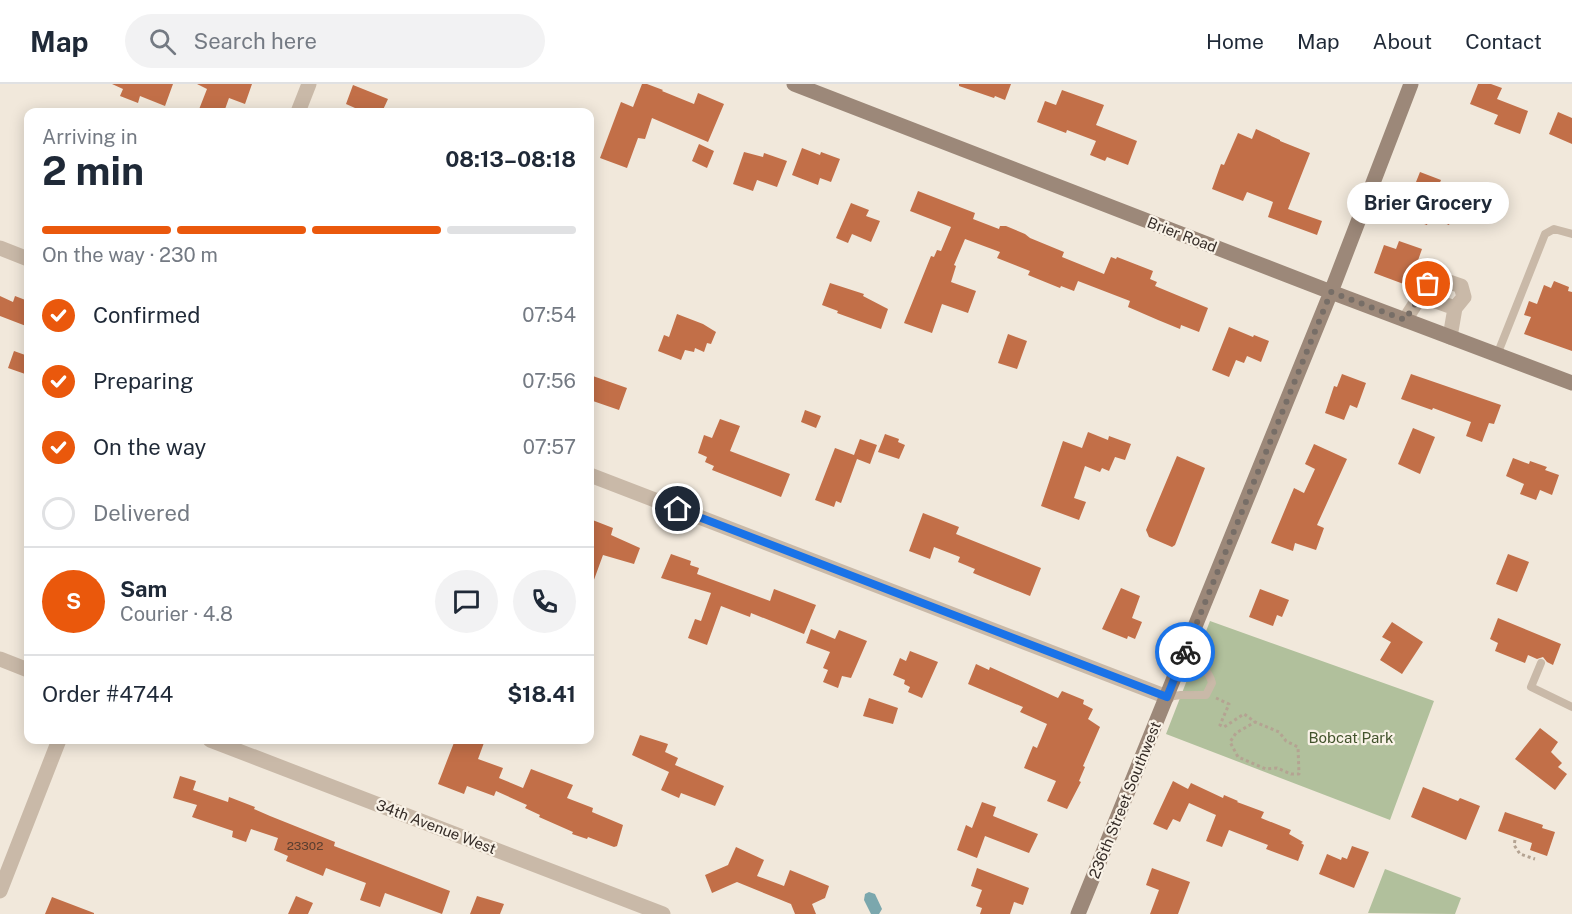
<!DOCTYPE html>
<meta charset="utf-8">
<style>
:root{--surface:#fff;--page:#f2f2f3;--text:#1f2937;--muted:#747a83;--line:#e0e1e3;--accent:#ea580c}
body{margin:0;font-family:"Public Sans",sans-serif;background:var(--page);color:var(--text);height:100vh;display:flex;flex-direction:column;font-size:22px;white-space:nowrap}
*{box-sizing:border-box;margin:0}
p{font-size:20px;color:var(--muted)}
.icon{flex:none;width:33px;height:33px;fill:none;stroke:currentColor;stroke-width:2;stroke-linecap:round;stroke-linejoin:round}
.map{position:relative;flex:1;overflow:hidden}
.sheet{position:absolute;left:24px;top:24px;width:570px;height:636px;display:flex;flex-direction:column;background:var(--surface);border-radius:12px;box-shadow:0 3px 15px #0003}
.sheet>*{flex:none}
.pin{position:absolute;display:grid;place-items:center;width:51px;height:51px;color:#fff;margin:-26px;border:3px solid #fff;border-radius:50%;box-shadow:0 2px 6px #0007}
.courier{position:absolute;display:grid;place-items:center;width:60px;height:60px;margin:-30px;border:4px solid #1a73e8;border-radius:50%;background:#fff;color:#222;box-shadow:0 2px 8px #0007}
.bubble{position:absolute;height:42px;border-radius:21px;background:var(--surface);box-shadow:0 3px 15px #0003;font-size:20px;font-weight:700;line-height:42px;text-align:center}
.head em{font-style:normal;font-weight:700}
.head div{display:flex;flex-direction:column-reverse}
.head{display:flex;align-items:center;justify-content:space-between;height:102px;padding:0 18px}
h1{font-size:39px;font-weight:700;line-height:45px}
.bar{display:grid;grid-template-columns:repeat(4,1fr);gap:9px 6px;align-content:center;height:72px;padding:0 18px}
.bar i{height:8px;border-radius:4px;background:var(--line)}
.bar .selected{background:var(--accent)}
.bar p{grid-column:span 4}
.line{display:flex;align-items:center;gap:15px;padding:0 18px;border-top:2px solid var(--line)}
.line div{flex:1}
.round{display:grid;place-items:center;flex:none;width:63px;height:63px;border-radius:32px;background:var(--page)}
ol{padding:0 18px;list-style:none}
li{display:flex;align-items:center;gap:18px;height:66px}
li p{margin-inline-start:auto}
li .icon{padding:6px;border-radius:50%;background:var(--accent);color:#fff;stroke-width:4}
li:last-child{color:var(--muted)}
li i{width:33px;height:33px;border:3px solid var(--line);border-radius:50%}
header{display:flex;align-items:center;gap:36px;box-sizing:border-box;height:84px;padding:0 30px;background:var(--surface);border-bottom:2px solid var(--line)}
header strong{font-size:28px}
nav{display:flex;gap:33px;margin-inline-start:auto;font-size:21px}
.search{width:420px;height:54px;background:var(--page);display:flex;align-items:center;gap:15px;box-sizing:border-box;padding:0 21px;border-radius:33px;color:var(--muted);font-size:22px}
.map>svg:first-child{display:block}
.green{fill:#b1c09c}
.water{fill:#7ba7ad}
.building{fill:#c26f48}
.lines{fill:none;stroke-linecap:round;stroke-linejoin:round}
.path{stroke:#b4a392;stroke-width:3;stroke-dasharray:3 3;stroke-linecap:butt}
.lane{stroke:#c9b9a8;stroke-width:8}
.street{stroke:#c9b9a8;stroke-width:15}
.secondary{stroke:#9c8879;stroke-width:15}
.done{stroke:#776e67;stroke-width:6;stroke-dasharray:0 10.8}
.route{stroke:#1a73e8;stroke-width:8}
.labels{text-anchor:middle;stroke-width:4.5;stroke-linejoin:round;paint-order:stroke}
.number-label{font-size:12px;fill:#593e30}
.street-label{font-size:15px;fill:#362d28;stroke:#f9f2e7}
.park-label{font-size:15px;fill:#42532c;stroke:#f9f2e7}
</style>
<header>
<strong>Map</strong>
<div class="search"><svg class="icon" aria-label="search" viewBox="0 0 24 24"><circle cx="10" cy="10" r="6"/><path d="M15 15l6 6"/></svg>Search here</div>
<nav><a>Home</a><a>Map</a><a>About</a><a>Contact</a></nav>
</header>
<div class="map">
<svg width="1572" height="830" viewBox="0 0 1572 830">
<rect width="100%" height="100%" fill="#f1e8db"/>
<path class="green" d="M1210,537L1434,617L1390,736L1166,650Z
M1385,785L1461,814L1455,830L1368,829Z"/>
<path class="water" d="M869,808L875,810L882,825L879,830H871L864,816L865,810Z"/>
<path class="building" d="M112,0H173L165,22L140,12L138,19L120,12L123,5Z
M197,0H252L245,20L229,14L224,28H198L207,5Z
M642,0H647L663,6L662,7L694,20L698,9L724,20L708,58L652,34L645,55L638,54L627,84L600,74L621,18L633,23Z
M959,0H1011L1005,16L995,12L994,14L959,2Z
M1478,0H1491L1502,4L1497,15L1528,27L1520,50L1494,40L1498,31L1470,20Z
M353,1L388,15L382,28H353L355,24L346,20Z
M1062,6L1104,21L1096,41L1137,57L1128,81L1107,73L1105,77L1090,71L1096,57L1067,46L1066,49L1037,38L1045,17L1056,21Z
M1558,28L1572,34V60L1549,50Z
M1256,45L1280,56V57L1310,69L1288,125L1322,137L1317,151L1268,133L1273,118L1247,108L1243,117L1212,105L1221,80L1224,81L1238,49L1252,55Z
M699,60L714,67L707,84L692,77Z
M802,64L820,71L821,68L840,75L831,98L820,94L818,101L792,91Z
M744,68L763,73L764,69L787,77L777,103L757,96L753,107L733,100Z
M1420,88L1441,96L1434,113L1457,122L1449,141L1430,133L1427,141L1413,136L1417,126L1411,124L1413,120L1408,118Z
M918,107L975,129L973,135L999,145L1000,142H1006L1025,150L1030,154L1064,168L1062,173L1104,190L1111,173L1116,175L1117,173L1153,187L1150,195L1157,198L1155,202L1208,224L1199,248L1181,241L1180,245L1158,236L1128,223L1130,217L1078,197L1074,207L1061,202L1060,204L1028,191L1030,187L997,174L1000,168L965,155L954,181L956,182L951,198L976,207L968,229L942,220L932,249L904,239L931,172L934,173L937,166L941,167L951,143L910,127Z
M851,119L869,126L866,132L880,137L871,158L852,150L848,159L836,154Z
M1399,157L1422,165L1409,202L1374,189L1384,161L1396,165Z
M1554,197L1569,203L1568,207L1572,208V267L1524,250L1531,233L1524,231L1529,217L1537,220L1544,201L1551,204Z
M830,199L864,210L863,212L888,225L881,245L837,229L838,227L822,221Z
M0,212L13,218L15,212L28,217V235L26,242L0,232Z
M677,230L703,240L716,248L711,260L707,259L704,268L695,264L694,268L685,266L681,276L658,267L664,251L669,253Z
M1229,243L1253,253L1254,251L1269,257L1261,278L1247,272L1244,279L1236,276L1229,293L1212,286Z
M1008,250L1027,257L1017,285L998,279Z
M14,267L28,272V291L8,284Z
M1342,290L1366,299L1357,324L1350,321L1344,336L1325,329L1334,302L1337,303Z
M1411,290L1501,321L1494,340L1489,339L1482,358L1466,352L1471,338L1433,324L1432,326L1401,315Z
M590,291L627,304L619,326L590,316Z
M805,326L821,332L816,344L801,338Z
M720,335L740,342L730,367L790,390L781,413L712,386L714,382L705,378L707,373L698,369L704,351L712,354Z
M1413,344L1435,353L1420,390L1398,380Z
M1088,348L1108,356L1109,352L1131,360L1125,376L1115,373L1109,387L1102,384L1100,388L1085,382L1074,414L1086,418L1079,436L1041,422L1063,357L1082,364Z
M885,350L899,355L898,358L905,361L899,375L878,368Z
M860,355L877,361L870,380L857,375L841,419L836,417L834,423L815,416L835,364L854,371Z
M1314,360L1347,375L1317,441L1324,444L1316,466L1295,459L1293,467L1271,459L1294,404L1304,409L1315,385L1305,380Z
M1177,372L1205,384L1175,461L1172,463L1149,453L1146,446Z
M1513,374L1529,380L1530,377L1547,383L1545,386L1559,391L1552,411L1540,406L1536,416L1520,410L1524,400L1506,392Z
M923,429L959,443L956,450L1041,484L1030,512L973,489L975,485L958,478L960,473L934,463L930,475L909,467Z
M590,435L613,444L611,451L640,464L634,480L603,471L591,504L590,503Z
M671,470L691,477L690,481L699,484L697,490L770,517L774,505L816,521L804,550L751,529L750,533L721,522L707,561L688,554L695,535L701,537L711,509L661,494Z
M1508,470L1529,478L1517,508L1496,500Z
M1121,504L1140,512L1132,534L1142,538L1135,555L1128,552L1127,555L1102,545Z
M1260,505L1289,516L1282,533L1277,531L1273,542L1249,533Z
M1498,534L1561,560L1553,581L1547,578L1543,573L1537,575L1528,571L1525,579L1495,567L1498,559L1490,555Z
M1392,538L1423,558L1402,590L1380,576L1391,558L1382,553Z
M811,545L835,555L839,546L867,557L851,594L842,592L838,604L823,598L828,586L823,584L830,568L806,559Z
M910,567L938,578L922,614L908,608L910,603L904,600L905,596L893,591L900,574L906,577Z
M976,580L989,586L990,583L1058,614L1062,607L1084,616L1083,620L1093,625L1088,635L1100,643L1083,682L1085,683L1079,697L1081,698L1067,725L1047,717L1056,697L1024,684L1033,662L1037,664L1047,640L1020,628L1023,623L968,600Z
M869,614L898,624L893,640L863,632Z
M1540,644L1558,658L1551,668L1562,679L1558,683L1567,690L1555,706L1515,675Z
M640,651L668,660L665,668L678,674L675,681L724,702L715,722L681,709L679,714L661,706L669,688L632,671Z
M455,656H485L478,675L503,684L499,694L523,704L531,685L573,701L567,714L593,724L592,728L623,741L617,762L614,763L588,753L587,755L572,750L573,748L539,733L540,731L525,724L527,721L496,707L494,712L467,702L464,710L438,700Z
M180,692L196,697L193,706L228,718L229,713L255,723L254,725L270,732L335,758L334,762L450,807L442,830L385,809L380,823L360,816L366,799L326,784L323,792L286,777L288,772L274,766L278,754L251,745L246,758L232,753L233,747L192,733L197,721L173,714Z
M1173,697L1188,705L1191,699L1223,714L1224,711L1238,717L1237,718L1264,728L1261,734L1291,746L1289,750L1303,758L1301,759L1304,761L1298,777L1266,765L1268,761L1229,746L1222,763L1206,757L1216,731L1189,719L1180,738L1173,735L1167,746L1153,740Z
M1423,703L1458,717L1460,714L1480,722L1466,756L1411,733Z
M982,718L996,723L993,732L1038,750L1029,769L985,752L977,774L957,766L966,741L972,744Z
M1505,728L1543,741L1542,744L1555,748L1547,772L1530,766L1532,759L1498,747Z
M1352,762L1369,768L1354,804L1319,790L1327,770L1341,776L1342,773L1347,775Z
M736,763L764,776L757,792L784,802L790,786L829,802L825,814L812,820L816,830H795L791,820L737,798L712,809L705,791L728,781Z
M977,784L1029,804L1023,821L1014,818L1010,830H980L982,824L976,822L982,806L971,802Z
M1152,784L1190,798L1178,830H1150L1159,806L1146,801Z
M296,812L313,819L308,830H288Z
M477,812L504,820L500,830H470Z
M52,813L94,829V830H45Z"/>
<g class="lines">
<path class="path" d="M1216,614L1229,620L1220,641L1224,643L1244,630L1255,638L1279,648L1286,657L1298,663L1299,690H1291L1277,684L1266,685L1238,673L1230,658L1236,649L1255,638
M1515,756L1514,761L1520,770L1535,775"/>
<path class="lane" d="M1497,271L1545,150L1554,145L1572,150
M1541,579L1531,603L1572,623
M1167,613L1181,611H1206L1212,599C1208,583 1198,580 1183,573"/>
<path class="street" d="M298,28L309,0
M0,164L28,175
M1422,212L1455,224
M1405,236L1428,200L1438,194L1461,202L1464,213L1455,224L1450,253
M590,391L1167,613
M0,575L28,586
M210,656L663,830
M0,807L59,656"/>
<path class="secondary" d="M794,0L1331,208L1572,299
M1078,830L1331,208L1411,0"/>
</g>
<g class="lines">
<path class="done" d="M1185,568L1331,208L1405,236L1428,200"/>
<path class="route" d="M678,425L1167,613L1185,568"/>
</g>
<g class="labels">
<g class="number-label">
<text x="305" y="766">23302</text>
</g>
<g class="street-label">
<text transform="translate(1182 151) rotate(21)" y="5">Brier Road</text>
<text transform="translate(1125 716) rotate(-68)" y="5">236th Street Southwest</text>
<text transform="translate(436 743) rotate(21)" y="5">34th Avenue West</text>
</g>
<g class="park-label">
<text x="1351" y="659">Bobcat Park</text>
</g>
</g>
</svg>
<div class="pin" style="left:1428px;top:200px;background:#ea580c"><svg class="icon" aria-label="bag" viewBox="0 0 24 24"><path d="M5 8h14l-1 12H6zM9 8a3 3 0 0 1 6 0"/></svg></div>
<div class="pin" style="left:678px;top:425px;background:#1f2937"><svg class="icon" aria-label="home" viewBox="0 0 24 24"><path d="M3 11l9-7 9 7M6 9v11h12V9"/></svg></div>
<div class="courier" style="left:1185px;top:568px"><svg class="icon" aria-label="bike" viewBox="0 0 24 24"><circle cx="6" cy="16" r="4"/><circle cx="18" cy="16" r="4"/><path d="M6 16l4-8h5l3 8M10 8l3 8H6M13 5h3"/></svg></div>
<div class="bubble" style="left:1347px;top:98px;width:162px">Brier Grocery</div>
<section class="sheet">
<div class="head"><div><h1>2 min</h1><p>Arriving in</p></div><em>08:13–08:18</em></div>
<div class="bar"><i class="selected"></i><i class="selected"></i><i class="selected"></i><i></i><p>On the way · 230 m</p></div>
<ol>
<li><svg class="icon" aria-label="check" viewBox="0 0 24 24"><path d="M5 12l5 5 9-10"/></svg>Confirmed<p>07:54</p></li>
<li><svg class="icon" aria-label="check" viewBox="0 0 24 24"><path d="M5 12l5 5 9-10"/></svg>Preparing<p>07:56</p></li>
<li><svg class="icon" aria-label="check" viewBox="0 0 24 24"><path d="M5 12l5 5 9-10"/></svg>On the way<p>07:57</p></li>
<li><i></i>Delivered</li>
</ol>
<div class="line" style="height:108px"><b class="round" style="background:var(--accent);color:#fff">S</b><div><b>Sam</b><p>Courier · 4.8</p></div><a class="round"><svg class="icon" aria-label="chat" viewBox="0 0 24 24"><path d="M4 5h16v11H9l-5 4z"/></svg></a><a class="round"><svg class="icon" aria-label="phone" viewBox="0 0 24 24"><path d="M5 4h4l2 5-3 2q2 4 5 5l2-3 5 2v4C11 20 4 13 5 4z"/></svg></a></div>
<div class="line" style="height:78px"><div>Order #4744</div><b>$18.41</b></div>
</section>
</div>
